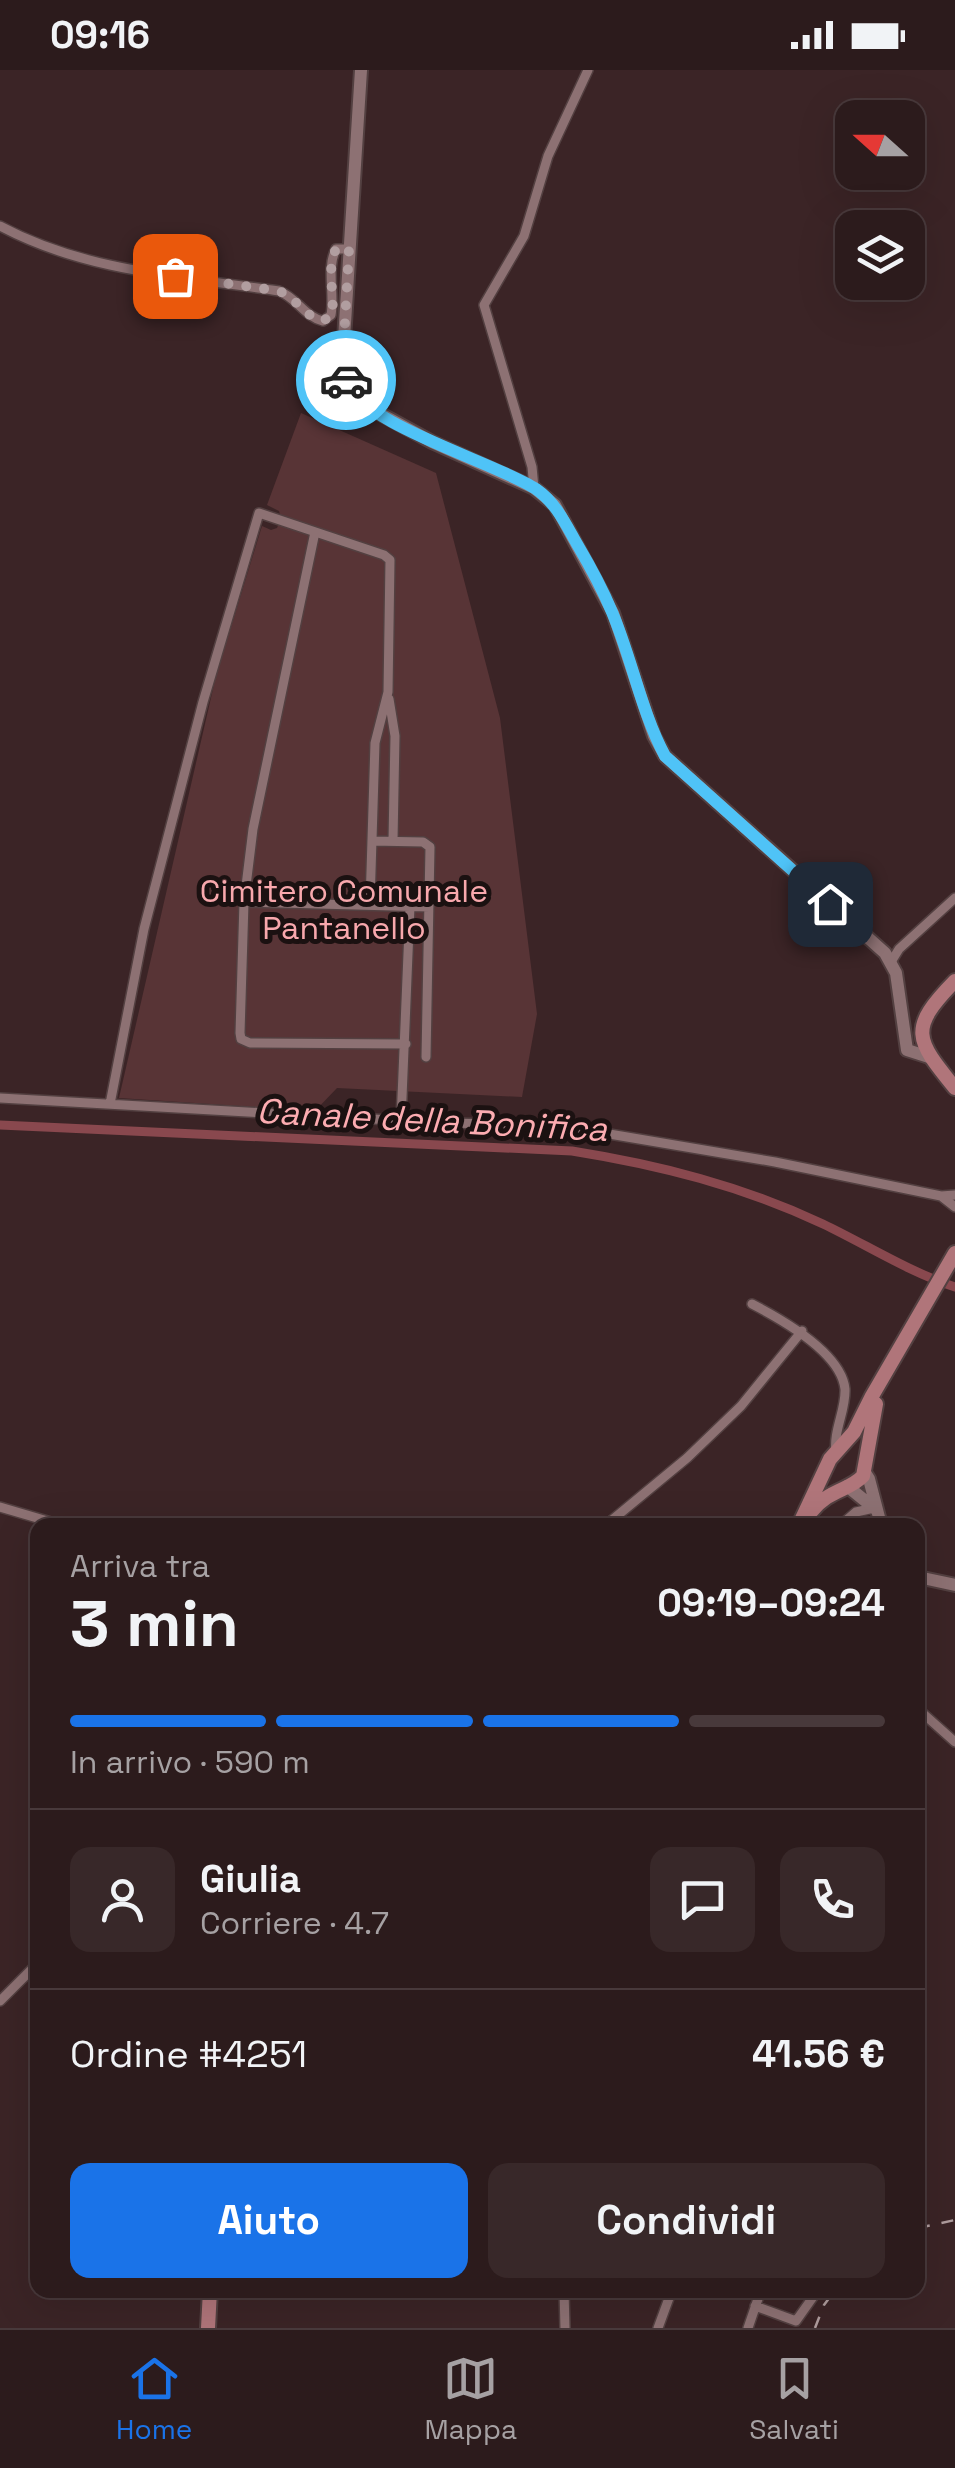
<!DOCTYPE html>
<html lang="it">
<meta charset="utf-8">
<style>
:root{--surface:#2c1b1c;--page:#382829;--text:#f1f3f6;--muted:#a6a1a3;--line:#48393b;--accent:#1a73e8}
body{margin:0;font-family:"Space Grotesk",sans-serif;background:var(--page);color:var(--text);height:100vh;display:flex;flex-direction:column;font-size:38px;white-space:nowrap}
*{box-sizing:border-box;margin:0}
p{font-size:32px;color:var(--muted)}
.icon{flex:none;width:55px;height:55px;fill:none;stroke:currentColor;stroke-width:2;stroke-linecap:round;stroke-linejoin:round}
.map{position:relative;flex:1;overflow:hidden}
.panel{position:absolute;left:30px;top:1448px;width:895px;height:780px;display:flex;flex-direction:column;background:var(--surface);border-radius:20px;box-shadow:0 10px 40px #0002,0 0 0 2px var(--line)}
.panel>*{flex:none}
.needle{width:65px;rotate:291deg}
.controls{position:absolute;left:835px;top:30px;display:grid;gap:20px}
.controls a{display:grid;place-items:center;width:90px;height:90px;border-radius:20px;background:var(--surface);box-shadow:0 10px 40px #0002,0 0 0 2px var(--line);font-size:50px}
.pin{position:absolute;display:grid;place-items:center;width:85px;height:85px;color:#fff;margin:-42px;border-radius:20px;box-shadow:0 5px 15px #0006}
.courier{position:absolute;display:grid;place-items:center;width:100px;height:100px;margin:-50px;border:8px solid #4fc3f7;border-radius:50%;background:#fff;color:#222;box-shadow:0 2px 12px #0007}
.headline em{font-style:normal;font-weight:800}
.headline div{display:flex;flex-direction:column-reverse}
.headline{display:flex;align-items:center;justify-content:space-between;height:170px;padding:0 40px}
h1{font-size:65px;font-weight:800;line-height:75px}
.bar{display:grid;grid-template-columns:repeat(4,1fr);gap:15px 10px;align-content:center;height:120px;padding:0 40px}
.bar i{height:12px;border-radius:8px;background:var(--line)}
.bar .active{background:var(--accent)}
.bar p{grid-column:span 4}
.line{display:flex;align-items:center;gap:25px;padding:0 40px;border-top:2px solid var(--line)}
.line div{flex:1}
.round{display:grid;place-items:center;flex:none;width:105px;height:105px;border-radius:20px;background:var(--page)}
.primary-button{display:flex;gap:20px;margin-top:auto;padding:20px 40px}
.primary-button a{flex:1;height:115px;border-radius:20px;background:var(--accent);color:#fff;font-size:40px;font-weight:800;line-height:115px;text-align:center}
.primary-button a+a{background:var(--page);color:var(--text)}
.status{display:flex;justify-content:space-between;align-items:center;height:70px;padding:0 50px;background:var(--surface);direction:ltr}
.status svg{height:28px;fill:currentColor}
.menu{display:flex;justify-content:space-around;align-items:center;height:140px;border-top:2px solid var(--line);background:var(--surface);font-size:28px;color:var(--muted)}
.menu a{display:grid;justify-items:center;gap:5px}
.menu .active{color:var(--accent)}
.map>svg:first-child{display:block}
.green{fill:#583436}
.lines{fill:none;stroke-linecap:round;stroke-linejoin:round}
.canal{stroke:#89484e;stroke-width:9}
.street-casing{stroke:#534041;stroke-width:12}
.secondary-casing{stroke:#534041;stroke-width:16}
.primary-casing{stroke:#534041;stroke-width:18}
.street{stroke:#8d7173;stroke-width:9}
.secondary{stroke:#8d7173;stroke-width:12}
.primary{stroke:#b0757a;stroke-width:14}
.rail{stroke:#b09d9e;stroke-width:2.5;stroke-dasharray:12 12;stroke-linecap:butt}
.done{stroke:#b19ea0;stroke-width:10;stroke-dasharray:0 18}
.route{stroke:#4fc3f7;stroke-width:12}
.labels{text-anchor:middle;stroke-width:10;stroke-linejoin:round;paint-order:stroke}
.park-label{font-size:32px;fill:#f8a8ad;stroke:#1b1111}
.water-label{font-size:35px;font-style:italic;fill:#fcacb1;stroke:#1b1111}
</style>
<div class="status"><b>09:16</b><svg viewBox="0 0 49 12"><path d="M0 12V9h3v3zM5 12V6h3v6zM10 12V3h3v9zM15 12V0h3v12zM26 1h20v11H26zM47 4h2v5h-2z"/></svg></div>
<div class="map">
<svg width="955" height="2258" viewBox="0 0 955 2258">
<rect width="100%" height="100%" fill="#3b2426"/>
<path class="green" d="M301,343L436,403L500,648L537,944L522,1027L337,1018L315,1041L119,1028L216,606L262,456L271,460L277,458L281,448L279,441L267,435Z"/>
<g class="lines">
<path class="canal" d="M0,1055L572,1081C660,1095 742,1116 823,1154C867,1175 909,1202 955,1217"/>
<defs>
<path id="street" d="M0,156C86,202 185,207 279,221C297,228 305,247 323,251L331,245C335,224 326,198 336,179H349
M534,418L532,397L484,235L524,166L548,86L588,0
M315,462L253,759L244,832L240,963L241,969L250,973L406,974
M389,629L395,666L393,771
M372,771L423,772L430,777L426,987
M244,832L429,837
M891,892L899,879L955,828
M0,1028L443,1053L556,1055L775,1092L941,1126L955,1125
M110,1034L144,859L203,632L259,443L384,485L390,490L388,622L375,673L370,834
M401,1051L410,836
M941,1126L955,1137
M752,1234C781,1249 841,1282 845,1319C846,1340 833,1361 836,1382
M0,1437L61,1455
M606,1455L687,1388L741,1336L802,1261
M841,1455L856,1442L874,1438
M918,1639L955,1672
M0,1931L38,1893
M564,2220L565,2258
M744,2220L759,2225
M755,2236L796,2251L818,2220
M658,2258L672,2220
M748,2258L761,2220"/>
<path id="secondary" d="M361,0L344,269L343,301L349,319L368,337L432,372L534,418L555,435L613,543L654,666L665,686L885,883L896,903L907,980L932,988
M864,1401L869,1409L881,1455
M847,1416L874,1438
M918,1507L955,1515"/>
<path id="primary" d="M955,911C908,959 915,969 955,1018
M811,1442C829,1419 849,1421 863,1406L876,1334
M799,1455L830,1389L854,1362L872,1326L955,1183
M208,2258L210,2220"/>
</defs>
<use href="#street" class="street-casing"/>
<use href="#secondary" class="secondary-casing"/>
<use href="#primary" class="primary-casing"/>
<use href="#street" class="street"/>
<use href="#secondary" class="secondary"/>
<use href="#primary" class="primary"/>
<path class="rail" d="M918,2158L955,2150
M815,2258L824,2235L835,2220"/>
</g>
<g class="lines">
<path class="done" d="M175,206L279,221C297,228 304,247 323,251L332,245C335,224 326,198 336,179H349L344,270L346,310"/>
<path class="route" d="M346,310C359,354 495,392 536,419C556,433 565,453 577,474C590,496 602,518 612,542C632,589 641,641 665,686L830,834"/>
</g>
<g class="labels">
<g class="park-label">
<text x="344" y="832">Cimitero Comunale<tspan x="344" dy="37">Pantanello</tspan></text>
</g>
<g class="water-label">
<text transform="translate(432 1050) rotate(3)" y="12">Canale della Bonifica</text>
</g>
</g>
</svg>
<div class="controls">
<a><svg class="needle" viewBox="-14 -14 28 28"><path d="M0-13l5 13h-10z" fill="#e53935"/><path d="M0 13l5-13h-10z" fill="#a6a1a3"/></svg></a>
<a><svg class="icon" aria-label="layers" viewBox="0 0 24 24"><path d="M12 4l9 5-9 5-9-5zM3 14l9 5 9-5"/></svg></a>
</div>
<div class="pin" style="left:175px;top:206px;background:#ea580c"><svg class="icon" aria-label="bag" viewBox="0 0 24 24"><path d="M5 8h14l-1 12H6zM9 8a3 3 0 0 1 6 0"/></svg></div>
<div class="pin" style="left:830px;top:834px;background:#1f2937"><svg class="icon" aria-label="home" viewBox="0 0 24 24"><path d="M3 11l9-7 9 7M6 9v11h12V9"/></svg></div>
<div class="courier" style="left:346px;top:310px"><svg class="icon" aria-label="car" viewBox="0 0 24 24"><path d="M5 17H2v-5l4-1 3-4h7l3 4 3 1v5h-3M9 17h6M6 11h13"/><circle cx="7" cy="17" r="2"/><circle cx="17" cy="17" r="2"/></svg></div>
<section class="panel">
<div class="headline"><div><h1>3 min</h1><p>Arriva tra</p></div><em>09:19–09:24</em></div>
<div class="bar"><i class="active"></i><i class="active"></i><i class="active"></i><i></i><p>In arrivo · 590 m</p></div>
<div class="line" style="height:180px"><a class="round"><svg class="icon" aria-label="person" viewBox="0 0 24 24"><circle cx="12" cy="8" r="4"/><path d="M4 21q1-7 8-7t8 7"/></svg></a><div><b>Giulia</b><p>Corriere · 4.7</p></div><a class="round"><svg class="icon" aria-label="chat" viewBox="0 0 24 24"><path d="M4 5h16v11H9l-5 4z"/></svg></a><a class="round"><svg class="icon" aria-label="phone" viewBox="0 0 24 24"><path d="M5 4h4l2 5-3 2q2 4 5 5l2-3 5 2v4C11 20 4 13 5 4z"/></svg></a></div>
<div class="line" style="height:130px"><div>Ordine #4251</div><b>41.56 €</b></div>
<div class="primary-button"><a>Aiuto</a><a>Condividi</a></div>
</section>
</div>
<nav class="menu">
<a class="active"><svg class="icon" aria-label="home" viewBox="0 0 24 24"><path d="M3 11l9-7 9 7M6 9v11h12V9"/></svg>Home</a>
<a><svg class="icon" aria-label="map" viewBox="0 0 24 24"><path d="M3 6l6-2 6 2 6-2v14l-6 2-6-2-6 2zM9 4v14M15 6v14"/></svg>Mappa</a>
<a><svg class="icon" aria-label="saved" viewBox="0 0 24 24"><path d="M7 4h10v16l-5-4-5 4z"/></svg>Salvati</a>
</nav>
